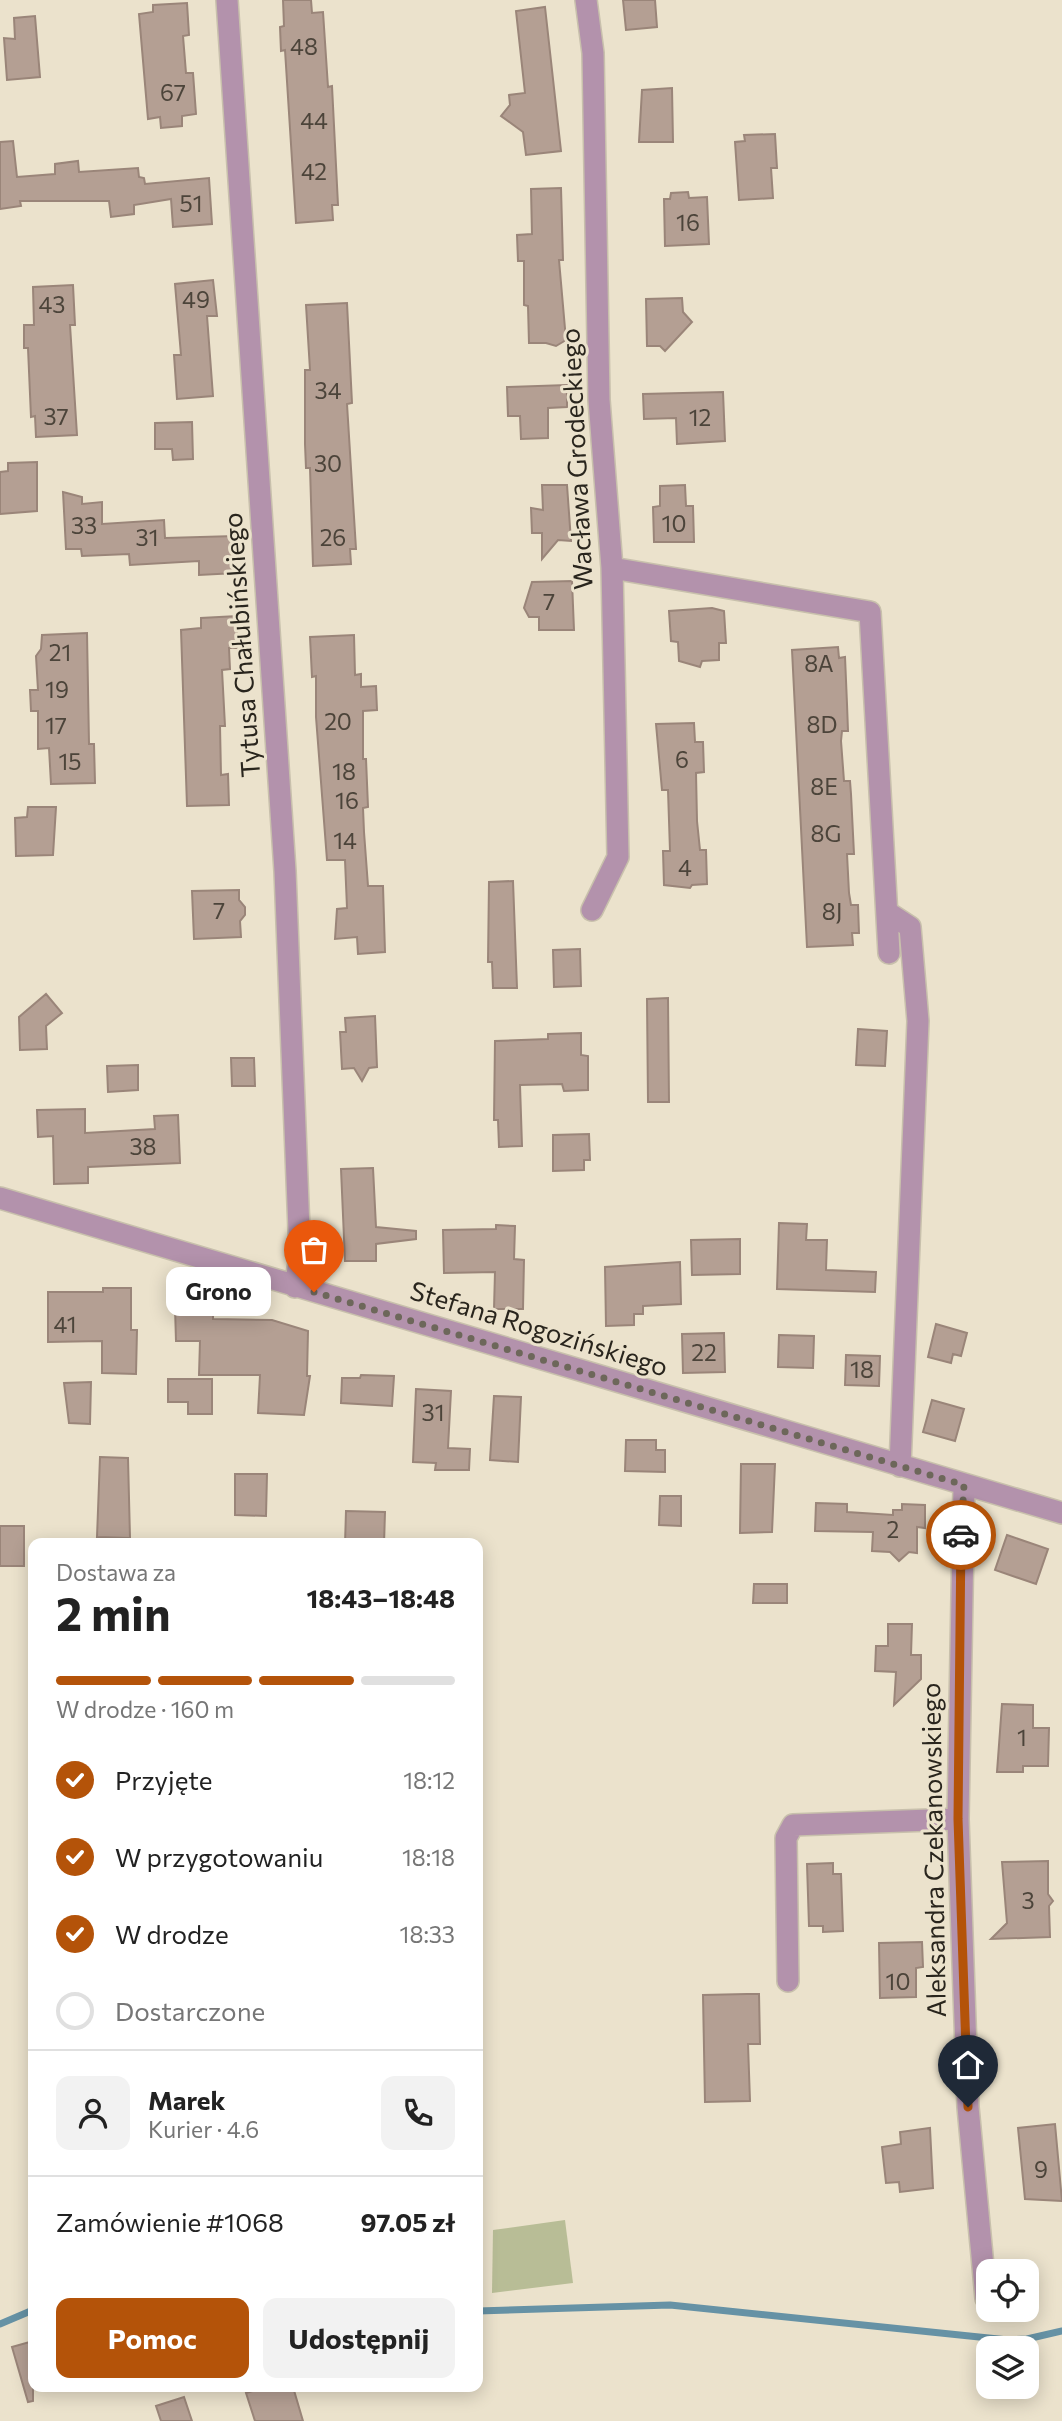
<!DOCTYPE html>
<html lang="pl">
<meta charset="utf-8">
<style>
:root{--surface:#fff;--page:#f2f2f2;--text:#222;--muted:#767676;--line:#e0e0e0;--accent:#b45309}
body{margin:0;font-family:Commissioner,sans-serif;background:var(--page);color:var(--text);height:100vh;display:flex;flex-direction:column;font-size:26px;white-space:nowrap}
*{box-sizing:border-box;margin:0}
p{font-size:23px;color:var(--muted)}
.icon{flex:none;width:38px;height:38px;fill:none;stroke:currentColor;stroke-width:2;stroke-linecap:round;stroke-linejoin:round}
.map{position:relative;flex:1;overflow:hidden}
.drawer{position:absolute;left:28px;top:1538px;width:455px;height:854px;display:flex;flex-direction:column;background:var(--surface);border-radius:14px;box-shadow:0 4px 18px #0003}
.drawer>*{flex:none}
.buttons{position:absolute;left:976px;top:2259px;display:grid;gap:14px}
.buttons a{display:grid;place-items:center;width:63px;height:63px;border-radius:14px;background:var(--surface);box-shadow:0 4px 18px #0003;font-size:35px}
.pin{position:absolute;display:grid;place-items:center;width:60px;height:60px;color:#fff;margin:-72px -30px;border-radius:50% 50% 50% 0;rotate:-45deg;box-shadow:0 0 7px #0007}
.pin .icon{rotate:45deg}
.courier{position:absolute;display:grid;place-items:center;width:70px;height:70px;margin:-35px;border:5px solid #b45309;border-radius:50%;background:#fff;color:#222;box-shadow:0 2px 9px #0007}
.bubble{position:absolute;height:49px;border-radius:14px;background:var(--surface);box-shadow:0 4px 18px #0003;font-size:23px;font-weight:700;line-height:49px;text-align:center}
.headline em{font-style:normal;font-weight:700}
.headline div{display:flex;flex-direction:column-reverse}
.headline{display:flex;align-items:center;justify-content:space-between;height:119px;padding:0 28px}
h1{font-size:46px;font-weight:700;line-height:52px}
.bar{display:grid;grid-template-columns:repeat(4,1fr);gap:10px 7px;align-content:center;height:84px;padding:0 28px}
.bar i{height:9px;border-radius:5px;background:var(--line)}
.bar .current{background:var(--accent)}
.bar p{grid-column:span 4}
.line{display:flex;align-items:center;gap:18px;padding:0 28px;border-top:2px solid var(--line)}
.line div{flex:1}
.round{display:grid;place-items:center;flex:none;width:74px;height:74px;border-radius:14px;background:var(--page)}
ol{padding:0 28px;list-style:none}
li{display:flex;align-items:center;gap:21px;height:77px}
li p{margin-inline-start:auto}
li .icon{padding:7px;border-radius:50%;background:var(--accent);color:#fff;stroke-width:4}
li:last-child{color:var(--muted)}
li i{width:38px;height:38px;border:4px solid var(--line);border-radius:50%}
.button{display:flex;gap:14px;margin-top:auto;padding:14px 28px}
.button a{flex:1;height:80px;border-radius:14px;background:var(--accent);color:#fff;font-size:28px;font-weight:700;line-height:80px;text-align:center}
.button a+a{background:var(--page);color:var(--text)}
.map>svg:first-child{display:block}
.green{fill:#b8bd96}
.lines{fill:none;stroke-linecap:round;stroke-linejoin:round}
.stream{stroke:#6692a5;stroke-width:7}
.building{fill:#b49f93;stroke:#9a8579;stroke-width:2}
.minor-casing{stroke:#c8c0ac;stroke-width:24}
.minor{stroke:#b392ac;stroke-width:21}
.done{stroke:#6d675a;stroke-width:7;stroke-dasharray:0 12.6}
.route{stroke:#b45309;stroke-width:9}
.labels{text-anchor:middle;stroke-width:6;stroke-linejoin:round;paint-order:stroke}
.number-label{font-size:23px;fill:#4c443a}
.street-label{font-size:26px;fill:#29251d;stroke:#ebe2cc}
</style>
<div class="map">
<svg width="1062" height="2421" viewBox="0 0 1062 2421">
<rect width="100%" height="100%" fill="#ebe2cc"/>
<path class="green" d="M565,2220L573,2283L492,2293L493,2230Z"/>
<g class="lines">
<path class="stream" d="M478,2311L670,2305L1008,2340L1027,2339L1062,2331
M0,2324L33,2310"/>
</g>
<path class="building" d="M283,0H311L312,13L323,12L328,87L332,86L338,205H332L333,220L296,223L285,50L281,51L280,27L284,26Z
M623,0H655L657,27L626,30Z
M187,3L189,35L183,36L186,73H193L196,114L182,116V126L161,128L160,117L148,119L139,14L153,12V5Z
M545,7L561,151L526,155L523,132L501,116L510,105L509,95L525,93L516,11Z
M35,16L40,77L7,80L4,38L15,39L14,18Z
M672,88L673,142H639L642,90Z
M775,134L777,168H771L773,198L739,200L735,142L745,141L744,135Z
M13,141L17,177L55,174V164L78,161L79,172L138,168L139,177L144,178L145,184L209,178L212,224L173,227L171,199L134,205V214L111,217L109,201H20L21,206L0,209V142Z
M561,188L563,260H559L566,340L556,346L546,343H529L528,306L524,305V261H518L517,235L532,234L531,189Z
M688,192L689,198L707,197L709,244L665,246L664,199H670L671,193Z
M213,280L217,316H207L213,396L177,399L174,355H181L175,284Z
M73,285L75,325H70L77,435L36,437L35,416L31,417L28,348H24V325H34L33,287Z
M682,298L683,312L692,322L665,351L660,346H647L646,299Z
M347,303L352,403L347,404L356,549H350L351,564L313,566L310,468H306L305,444V370H310L306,305Z
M567,385V407L548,408V438L521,439L520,416H508L507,387Z
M723,392L725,441L677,444L676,418L644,419L643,394Z
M192,422L193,459L173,460L172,449H155V423Z
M37,462V511L0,514V472L8,471V463Z
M542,485H567L571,541L558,540L542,559V533H532L531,508L543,510Z
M685,485L686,506H693L694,542H654L653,507L660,506V486Z
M63,492L82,497V504L102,502V524L164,520L165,538L235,536L236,573L199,575V561L130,565L129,554L82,556L81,549H66Z
M572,581L574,630H539V617H529L524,608L532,582Z
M712,608L724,611L726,643H719V660L702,661L700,667L679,661L678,642L671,641L669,611Z
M237,616V648H229L230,669L222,670L225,726H220L221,775L228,774L229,805L187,806L181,630L201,628V618Z
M87,633L89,744H94L95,783L51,784L49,748L38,749V711H31L30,690H38L36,656L41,649L42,635Z
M354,635L355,675L361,674V687L376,686L377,710L363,711V759H366L368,807L363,808L364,832L368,886H383L385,952L358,954L357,937L335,939L337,909L347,908L345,860H327L316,717V676L312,677L310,637Z
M838,647L839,658L845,657L847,704L848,731H842L841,741L844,781H850L851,794L854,854H847L849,893L851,905H858L859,933H852L853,945L807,947L792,650Z
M694,723L695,742H703L704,772L696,773L697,821L700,850H706L707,884L692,885L690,888L664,885L663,851H670L668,790H662L656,724Z
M28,807H56L53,855L16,856L15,818L27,817Z
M513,881L517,988H493L492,962H488L489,882Z
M239,890V900L245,907V915L240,921L241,937L194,939L192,891Z
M580,949L581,986L554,987L553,950Z
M46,994L62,1013L46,1026L47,1049L20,1050L19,1017Z
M668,998L669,1102H648L647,999Z
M375,1016L377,1067L369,1068L362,1081L354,1068L342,1069L340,1032H346L345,1018Z
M858,1029L887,1031L885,1066L856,1065Z
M581,1033V1055L588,1056V1090L564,1091L562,1084L520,1085L522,1146L499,1147L498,1120H494L495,1041L548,1039V1034Z
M231,1058H254L255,1086H232Z
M138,1065V1090L108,1092L107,1066Z
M85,1109V1133L155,1129L154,1116L178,1115L180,1163L88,1167V1183L54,1184L53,1136L38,1137L37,1110Z
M589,1134L590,1160H584V1170L553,1171V1135Z
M373,1168L376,1227L416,1231V1239L376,1244V1261H345L341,1169Z
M779,1223L807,1224L806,1240H827L826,1270L876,1272L875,1292L777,1289Z
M496,1225L515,1226L514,1259L524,1260L523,1309H494L495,1272L444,1273L443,1230L496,1229Z
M740,1239V1274L692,1275L691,1240Z
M680,1262L681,1304L643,1306V1314H634V1325L606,1326L605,1267Z
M103,1288H131V1330H137L136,1374L102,1373V1341L48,1342V1292H103Z
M175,1307H213V1319L272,1320L308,1331L307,1376H310L304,1415L258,1413L260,1375H199L200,1341H176Z
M936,1324L967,1333L961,1356L953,1354L951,1363L928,1357Z
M724,1333L725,1372L683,1373L682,1334Z
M779,1335L814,1336L813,1368L778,1367Z
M846,1355L880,1356L879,1386L845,1385Z
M361,1375L394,1376L392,1406L341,1403L342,1378H360Z
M168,1379H212V1414H188V1402H168Z
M91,1382L90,1424L69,1423L64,1383Z
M416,1389L451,1391L448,1448L470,1449L469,1470H435L436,1463L413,1462Z
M494,1396L521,1397L518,1462L490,1460Z
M932,1400L964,1409L955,1441L923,1432Z
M626,1440H656V1450H665V1472L625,1471Z
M100,1457L128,1458L130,1538L97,1537Z
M741,1464H775L772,1532L740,1533Z
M235,1474H267L266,1516L235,1515Z
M660,1496H681V1526L659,1525Z
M816,1503L847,1504V1512L893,1515V1510H902V1504L925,1505V1528L917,1527V1553L909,1552L899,1561L890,1552L872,1551L873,1532L815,1531Z
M346,1511L385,1512L384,1544H345Z
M0,1526H24V1566H0Z
M1007,1535L1048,1549L1036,1584L995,1570Z
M754,1584H787V1603H753Z
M888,1624H912L911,1655H921V1679L894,1705L896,1672L875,1671L876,1646H888Z
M1002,1704L1033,1705V1728H1049L1048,1766H1023V1772H997Z
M1048,1861V1894L1053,1901L1049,1906L1050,1937L991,1939L1007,1923L1002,1862Z
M833,1863V1874H841L843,1931L823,1932V1926H809L807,1864Z
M922,1942L923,1967L916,1968V1997L880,1998L879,1943Z
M747,1994H759L760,2044H748L750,2101L705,2102L703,1995Z
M1055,2124L1062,2201L1025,2199L1018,2128Z
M930,2128L933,2188L900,2192L899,2182L886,2183L882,2147L901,2144L900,2132Z
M33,2341V2401L28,2402L12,2347Z
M265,2387H293L303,2421H255L246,2393Z
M184,2397L192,2421H161L156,2406Z"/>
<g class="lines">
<defs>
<path id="minor" d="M227,0L285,871L300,1256L295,1287
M586,0L593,53L599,400L612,568L618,857L592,910
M612,568L870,612L889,953
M887,912L910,927L918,1021L900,1466
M0,1198L1062,1513
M964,1485L958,1819L968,2107L986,2298
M788,1981L786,1838L793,1825L958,1819"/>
</defs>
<use href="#minor" class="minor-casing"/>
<use href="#minor" class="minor"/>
</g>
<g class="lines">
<path class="done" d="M314,1292L964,1485L961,1535"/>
<path class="route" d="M961,1535L958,1819L968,2107"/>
</g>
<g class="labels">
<g class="number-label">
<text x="304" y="55">48</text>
<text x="173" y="101">67</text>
<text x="314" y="129">44</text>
<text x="314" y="180">42</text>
<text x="191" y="212">51</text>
<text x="688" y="231">16</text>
<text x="196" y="308">49</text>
<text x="52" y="313">43</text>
<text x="328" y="399">34</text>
<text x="56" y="425">37</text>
<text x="700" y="426">12</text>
<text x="328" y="472">30</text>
<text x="674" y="532">10</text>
<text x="84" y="534">33</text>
<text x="147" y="546">31</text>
<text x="333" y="546">26</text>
<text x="549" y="610">7</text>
<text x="60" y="661">21</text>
<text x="819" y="672">8A</text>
<text x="57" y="698">19</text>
<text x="338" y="730">20</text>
<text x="822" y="733">8D</text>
<text x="56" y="734">17</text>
<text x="682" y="768">6</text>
<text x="70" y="770">15</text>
<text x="344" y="780">18</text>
<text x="824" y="795">8E</text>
<text x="347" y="809">16</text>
<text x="826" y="842">8G</text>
<text x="345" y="849">14</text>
<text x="685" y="876">4</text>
<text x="219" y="919">7</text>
<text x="832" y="920">8J</text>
<text x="143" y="1155">38</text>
<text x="65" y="1333">41</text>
<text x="704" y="1361">22</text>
<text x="862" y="1378">18</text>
<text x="433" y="1421">31</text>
<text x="893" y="1538">2</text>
<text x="1022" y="1746">1</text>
<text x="1028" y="1909">3</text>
<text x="898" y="1990">10</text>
<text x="1041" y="2178">9</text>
</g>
<g class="street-label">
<text transform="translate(577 459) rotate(-93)" y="9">Wacława Grodeckiego</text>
<text transform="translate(242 645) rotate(-94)" y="9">Tytusa Chałubińskiego</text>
<text transform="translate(539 1329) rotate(17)" y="9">Stefana Rogozińskiego</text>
<text transform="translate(934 1850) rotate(-91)" y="9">Aleksandra Czekanowskiego</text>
</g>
</g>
</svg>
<div class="buttons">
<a><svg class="icon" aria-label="locate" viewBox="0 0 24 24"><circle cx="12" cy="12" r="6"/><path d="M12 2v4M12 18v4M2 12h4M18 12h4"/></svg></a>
<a><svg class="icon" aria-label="layers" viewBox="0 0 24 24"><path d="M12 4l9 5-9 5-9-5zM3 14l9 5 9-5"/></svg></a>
</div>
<div class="pin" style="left:314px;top:1292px;background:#ea580c"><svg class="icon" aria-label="bag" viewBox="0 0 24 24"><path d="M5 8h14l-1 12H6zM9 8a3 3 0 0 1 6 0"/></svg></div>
<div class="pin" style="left:968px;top:2107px;background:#1f2937"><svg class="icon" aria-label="home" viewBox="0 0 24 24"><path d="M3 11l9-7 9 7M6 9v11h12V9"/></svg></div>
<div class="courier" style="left:961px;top:1535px"><svg class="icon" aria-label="car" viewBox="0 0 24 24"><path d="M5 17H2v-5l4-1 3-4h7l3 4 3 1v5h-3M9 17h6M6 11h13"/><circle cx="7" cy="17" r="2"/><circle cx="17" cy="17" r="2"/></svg></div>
<div class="bubble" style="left:166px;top:1267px;width:105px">Grono</div>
<section class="drawer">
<div class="headline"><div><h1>2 min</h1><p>Dostawa za</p></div><em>18:43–18:48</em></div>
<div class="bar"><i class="current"></i><i class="current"></i><i class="current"></i><i></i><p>W drodze · 160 m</p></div>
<ol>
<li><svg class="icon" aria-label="check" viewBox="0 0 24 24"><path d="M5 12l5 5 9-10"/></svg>Przyjęte<p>18:12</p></li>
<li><svg class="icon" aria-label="check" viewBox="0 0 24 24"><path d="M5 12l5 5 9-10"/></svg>W przygotowaniu<p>18:18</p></li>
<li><svg class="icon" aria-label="check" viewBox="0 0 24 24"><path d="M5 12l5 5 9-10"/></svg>W drodze<p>18:33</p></li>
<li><i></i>Dostarczone</li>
</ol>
<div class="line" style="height:126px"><a class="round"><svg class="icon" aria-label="person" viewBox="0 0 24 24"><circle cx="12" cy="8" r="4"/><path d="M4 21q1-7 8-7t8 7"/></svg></a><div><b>Marek</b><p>Kurier · 4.6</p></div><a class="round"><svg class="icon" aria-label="phone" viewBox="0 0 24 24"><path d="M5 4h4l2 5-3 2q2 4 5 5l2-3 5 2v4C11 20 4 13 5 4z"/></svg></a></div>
<div class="line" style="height:91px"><div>Zamówienie #1068</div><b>97.05 zł</b></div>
<div class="button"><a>Pomoc</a><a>Udostępnij</a></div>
</section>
</div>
